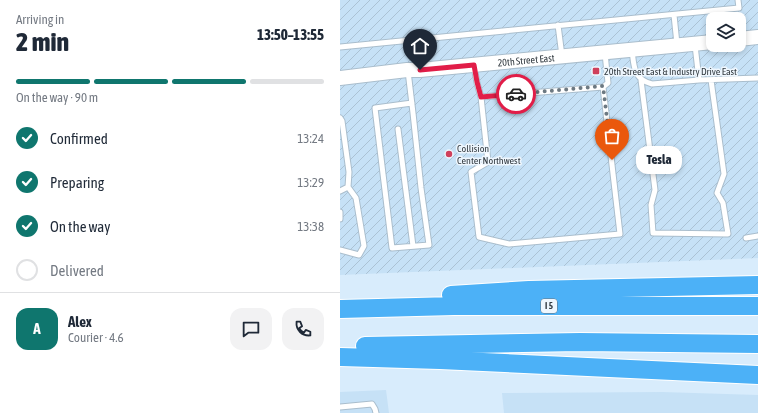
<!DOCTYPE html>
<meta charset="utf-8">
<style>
:root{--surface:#fff;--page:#f2f2f3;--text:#1f2937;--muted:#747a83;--line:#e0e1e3;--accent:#0f766e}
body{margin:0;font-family:"Asap Condensed",sans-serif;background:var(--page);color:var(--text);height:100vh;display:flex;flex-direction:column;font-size:15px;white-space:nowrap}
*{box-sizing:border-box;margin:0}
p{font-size:13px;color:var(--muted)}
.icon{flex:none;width:22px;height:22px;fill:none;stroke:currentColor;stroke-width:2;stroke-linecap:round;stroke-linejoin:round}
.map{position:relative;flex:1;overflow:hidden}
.drawer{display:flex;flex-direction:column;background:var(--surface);width:340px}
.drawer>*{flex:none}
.tools{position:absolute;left:366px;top:12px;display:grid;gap:8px}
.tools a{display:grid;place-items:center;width:40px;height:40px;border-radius:8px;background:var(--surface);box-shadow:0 2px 6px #0003;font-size:20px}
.pin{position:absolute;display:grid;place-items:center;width:34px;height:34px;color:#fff;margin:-41px -17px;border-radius:50% 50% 50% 0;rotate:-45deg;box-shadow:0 0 4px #0007}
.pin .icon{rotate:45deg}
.courier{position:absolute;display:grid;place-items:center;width:40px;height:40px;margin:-20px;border:3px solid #e11d48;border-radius:50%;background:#fff;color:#222;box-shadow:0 1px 5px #0007}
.bubble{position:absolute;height:28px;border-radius:12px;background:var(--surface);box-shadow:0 2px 6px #0003;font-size:13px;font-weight:800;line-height:28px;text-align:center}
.overview em{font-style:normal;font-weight:800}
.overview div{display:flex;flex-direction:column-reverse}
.overview{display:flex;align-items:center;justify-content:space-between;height:68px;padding:0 16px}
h1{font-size:26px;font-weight:800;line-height:30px}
.bar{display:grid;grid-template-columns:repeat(4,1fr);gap:6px 4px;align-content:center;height:48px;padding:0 16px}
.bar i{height:5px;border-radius:3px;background:var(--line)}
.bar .on{background:var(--accent)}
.bar p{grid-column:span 4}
.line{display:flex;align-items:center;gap:10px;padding:0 16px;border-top:1px solid var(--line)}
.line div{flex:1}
.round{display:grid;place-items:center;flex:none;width:42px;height:42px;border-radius:12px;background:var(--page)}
ol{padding:0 16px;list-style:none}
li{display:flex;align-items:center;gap:12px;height:44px}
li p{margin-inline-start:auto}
li .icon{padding:4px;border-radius:50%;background:var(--accent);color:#fff;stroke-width:4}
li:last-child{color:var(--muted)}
li i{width:22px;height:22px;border:2px solid var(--line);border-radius:50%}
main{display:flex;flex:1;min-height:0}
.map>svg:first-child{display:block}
.built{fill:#c6e1f6}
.industrial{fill:url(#industrial-furrows);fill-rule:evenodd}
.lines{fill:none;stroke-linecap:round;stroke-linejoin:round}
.service-casing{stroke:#aabecd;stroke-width:7}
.secondary-casing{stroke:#aabecd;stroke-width:16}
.motorway-casing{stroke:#fff;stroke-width:20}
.service{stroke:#fff;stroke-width:5}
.secondary{stroke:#fff;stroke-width:14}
.motorway{stroke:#4cb1f7;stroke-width:18}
.done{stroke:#6d7982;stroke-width:4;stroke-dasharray:0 7.2}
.route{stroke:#e11d48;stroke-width:5}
.poi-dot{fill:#cf3f5b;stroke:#eff7fe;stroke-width:1.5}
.labels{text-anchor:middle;stroke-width:3;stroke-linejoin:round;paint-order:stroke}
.shield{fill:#eff7fe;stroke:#6b737a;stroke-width:1}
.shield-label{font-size:9px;font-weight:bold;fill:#333b41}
.street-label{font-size:10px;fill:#333b41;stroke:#eff7fe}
.poi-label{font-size:10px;fill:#333b41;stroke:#eff7fe;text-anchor:start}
</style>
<main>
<section class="drawer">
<div class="overview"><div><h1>2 min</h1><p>Arriving in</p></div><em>13:50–13:55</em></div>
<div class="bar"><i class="on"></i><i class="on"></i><i class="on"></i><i></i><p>On the way · 90 m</p></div>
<ol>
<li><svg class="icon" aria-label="check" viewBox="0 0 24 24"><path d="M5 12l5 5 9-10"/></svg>Confirmed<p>13:24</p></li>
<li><svg class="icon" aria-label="check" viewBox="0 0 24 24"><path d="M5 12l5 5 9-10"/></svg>Preparing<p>13:29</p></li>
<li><svg class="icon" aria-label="check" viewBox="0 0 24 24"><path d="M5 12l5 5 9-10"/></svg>On the way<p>13:38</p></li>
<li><i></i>Delivered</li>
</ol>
<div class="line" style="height:72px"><b class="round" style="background:var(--accent);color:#fff">A</b><div><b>Alex</b><p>Courier · 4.6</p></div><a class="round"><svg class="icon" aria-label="chat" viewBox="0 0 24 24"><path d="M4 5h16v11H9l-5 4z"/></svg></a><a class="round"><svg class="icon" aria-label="phone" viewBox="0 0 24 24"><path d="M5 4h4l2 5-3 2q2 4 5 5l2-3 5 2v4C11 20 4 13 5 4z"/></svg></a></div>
</section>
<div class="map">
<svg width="418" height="413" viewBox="0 0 418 413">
<defs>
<pattern id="industrial-furrows" width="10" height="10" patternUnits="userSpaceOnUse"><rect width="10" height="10" fill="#c6e1f6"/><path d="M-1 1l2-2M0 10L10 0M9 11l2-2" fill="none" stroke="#abc2d4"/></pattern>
</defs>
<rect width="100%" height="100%" fill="#d8ecfc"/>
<path class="built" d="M46,390L49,413H0V392Z
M322,392L418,395V413H164L162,393Z"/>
<path class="industrial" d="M0,0H418V258L0,275ZM373,19H399V45H373Z"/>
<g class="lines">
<defs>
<path id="service" d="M334,15L337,44
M218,25L222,56
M77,39L80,68
M355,45L359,80L418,78
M0,47L399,8L398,0
M292,50C294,66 293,79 312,84L359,80
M134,66L137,83L141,97L148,162L131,172L139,237L169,244L280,234L263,87
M68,71L73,113L81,188L89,245L52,248L35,108L72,103
M301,80L315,190L311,205L313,233L388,234L383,203L377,193L384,174L371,80
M141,97L263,87L268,83L265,53
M0,118L2,121L9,172L8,187L16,198L24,246L19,255L0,250
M58,129L73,246
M0,191L8,187
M0,212V219
M406,238L418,236
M0,407L32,404L35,409L36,413"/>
<g id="secondary">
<path d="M399,39L418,37"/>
<path id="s1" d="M0,78L67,70H80L373,42"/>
</g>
<path id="motorway" d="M111,295L189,290L418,285
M0,309L114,306H418
M25,346L240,342L418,344
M0,357L100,360L418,375"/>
</defs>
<use href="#service" class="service-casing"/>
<use href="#secondary" class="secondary-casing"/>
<use href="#motorway" class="motorway-casing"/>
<use href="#service" class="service"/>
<use href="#secondary" class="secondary"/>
<use href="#motorway" class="motorway"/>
</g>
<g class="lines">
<path class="done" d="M176,94L263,86L272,160"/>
<path class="route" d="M80,70L134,65L137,82L141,97L176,94"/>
</g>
<g class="poi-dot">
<rect x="252" y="67" width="8" height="8" rx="2"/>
<circle cx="109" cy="154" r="4"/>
</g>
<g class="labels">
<rect class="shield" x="201" y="299" width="16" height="14" rx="3"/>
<g class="shield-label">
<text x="209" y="309">I 5</text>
</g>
<g class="street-label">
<text dy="4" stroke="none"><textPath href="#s1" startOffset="187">20th Street East</textPath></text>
</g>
<g class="poi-label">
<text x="264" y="75">20th Street East &amp; Industry Drive East</text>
<text x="117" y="152">Collision<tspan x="117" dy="12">Center Northwest</tspan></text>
</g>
</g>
</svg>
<div class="tools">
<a><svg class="icon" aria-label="layers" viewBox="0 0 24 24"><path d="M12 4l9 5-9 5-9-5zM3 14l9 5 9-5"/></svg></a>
</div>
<div class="pin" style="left:272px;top:160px;background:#ea580c"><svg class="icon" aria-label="bag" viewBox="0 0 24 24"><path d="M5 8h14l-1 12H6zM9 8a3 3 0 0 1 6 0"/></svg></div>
<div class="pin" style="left:80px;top:70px;background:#1f2937"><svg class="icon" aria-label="home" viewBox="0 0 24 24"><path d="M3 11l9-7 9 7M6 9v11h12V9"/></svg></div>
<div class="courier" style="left:176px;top:94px"><svg class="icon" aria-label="car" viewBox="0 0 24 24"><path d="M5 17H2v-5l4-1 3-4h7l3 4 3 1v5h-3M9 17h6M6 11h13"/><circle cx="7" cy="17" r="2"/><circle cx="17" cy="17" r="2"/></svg></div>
<div class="bubble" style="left:296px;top:146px;width:46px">Tesla</div>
</div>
</main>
